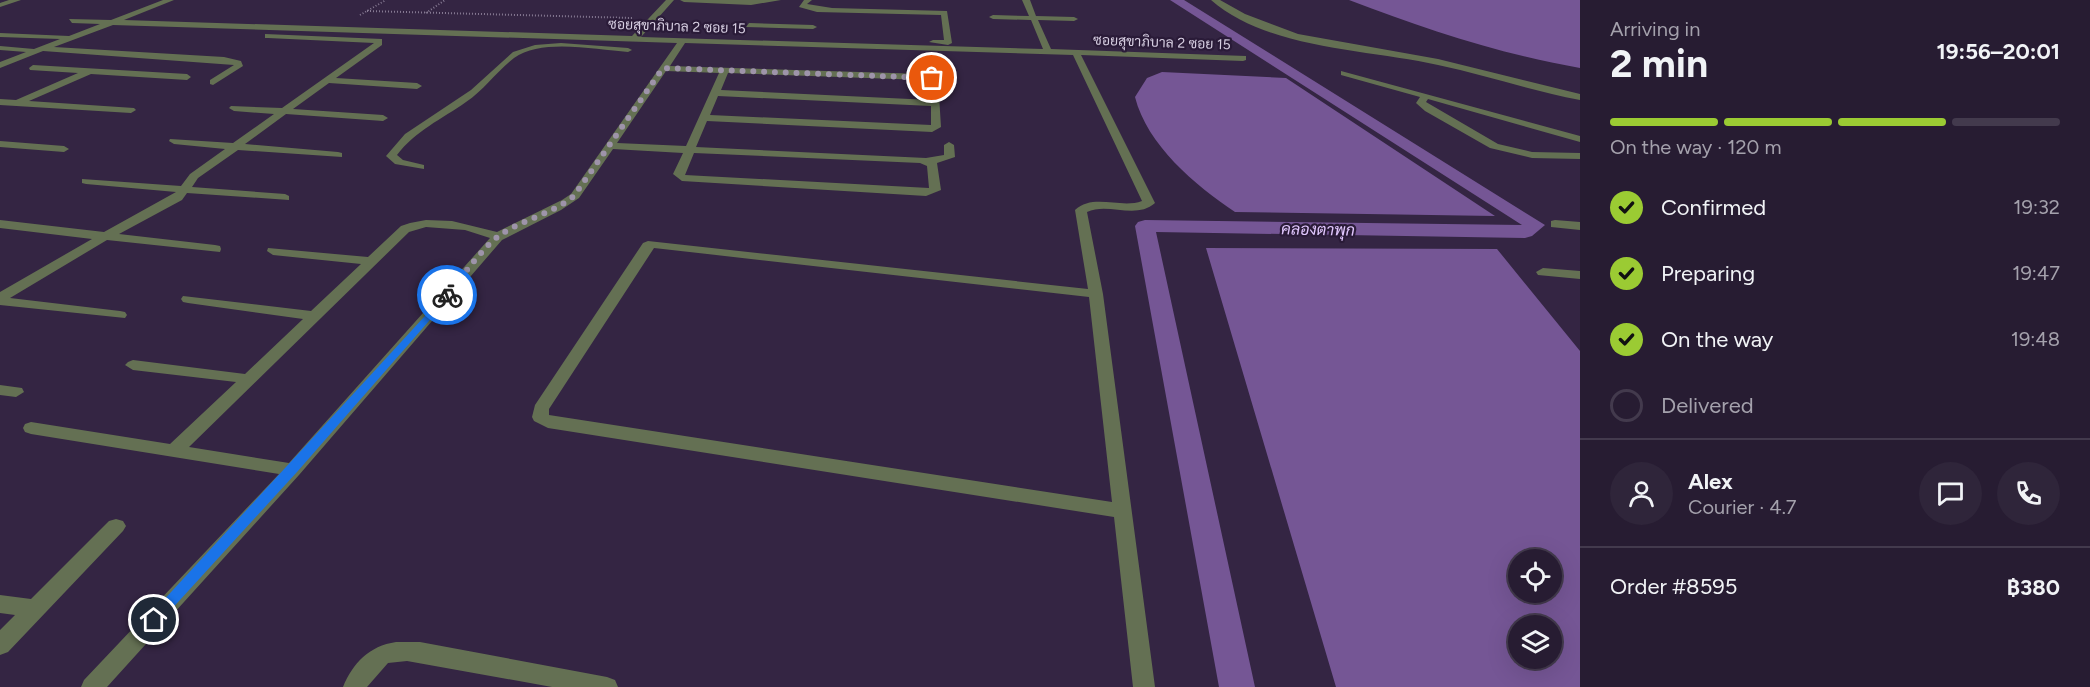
<!DOCTYPE html>
<meta charset="utf-8">
<style>
:root{--surface:#271c32;--page:#2f253a;--text:#f1f3f6;--muted:#a4a1ac;--line:#433a4d;--accent:#9bcb33}
body{margin:0;font-family:Figtree,Sarabun,sans-serif;background:var(--page);color:var(--text);height:100vh;display:flex;flex-direction:column;font-size:22px;white-space:nowrap}
*{box-sizing:border-box;margin:0}
p{font-size:20px;color:var(--muted)}
.icon{flex:none;width:33px;height:33px;fill:none;stroke:currentColor;stroke-width:2;stroke-linecap:round;stroke-linejoin:round}
.map{position:relative;flex:1;overflow:hidden}
.side{display:flex;flex-direction:column;background:var(--surface);width:510px}
.side>*{flex:none}
.buttons{position:absolute;left:1508px;top:549px;display:grid;gap:12px}
.buttons a{display:grid;place-items:center;width:54px;height:54px;border-radius:50%;background:var(--surface);box-shadow:0 6px 24px #0002,0 0 0 2px var(--line);font-size:30px}
.pin{position:absolute;display:grid;place-items:center;width:51px;height:51px;color:#fff;margin:-26px;border:3px solid #fff;border-radius:50%;box-shadow:0 2px 6px #0007}
.courier{position:absolute;display:grid;place-items:center;width:60px;height:60px;margin:-30px;border:4px solid #1a73e8;border-radius:50%;background:#fff;color:#222;box-shadow:0 2px 8px #0007}
.summary em{font-style:normal;font-weight:700}
.summary div{display:flex;flex-direction:column-reverse}
.summary{display:flex;align-items:center;justify-content:space-between;height:102px;padding:0 30px}
h1{font-size:39px;font-weight:700;line-height:45px}
.bar{display:grid;grid-template-columns:repeat(4,1fr);gap:9px 6px;align-content:center;height:72px;padding:0 30px}
.bar i{height:8px;border-radius:4px;background:var(--line)}
.bar .on{background:var(--accent)}
.bar p{grid-column:span 4}
.line{display:flex;align-items:center;gap:15px;padding:0 30px;border-top:2px solid var(--line)}
.line div{flex:1}
.round{display:grid;place-items:center;flex:none;width:63px;height:63px;border-radius:32px;background:var(--page)}
ol{padding:0 30px;list-style:none}
li{display:flex;align-items:center;gap:18px;height:66px}
li p{margin-inline-start:auto}
li .icon{padding:6px;border-radius:50%;background:var(--accent);color:#111;stroke-width:4}
li:last-child{color:var(--muted)}
li i{width:33px;height:33px;border:3px solid var(--line);border-radius:50%}
main{display:flex;flex:1;min-height:0}
.map>svg:first-child{display:block}
.water{fill:#755695;fill-rule:evenodd}
.lines{fill:none;stroke-linecap:round;stroke-linejoin:round}
.canal{fill:#755695;fill-rule:evenodd}
.path{stroke:#867a93;stroke-width:2;stroke-dasharray:1 2;stroke-linecap:butt}
.minor{fill:#647053;fill-rule:evenodd}
.route{fill:#1a73e8}
.done{stroke:#9e94aa;stroke-width:6;stroke-dasharray:0 10.8}
.labels{text-anchor:middle;stroke-width:4.5;stroke-linejoin:round;paint-order:stroke}
.far-street-label{font-size:14px;fill:#d7cfe2;stroke:#2a1b38}
.water-label{font-size:16px;font-style:italic;fill:#e1c7fe;stroke:#2a1b38}
</style>
<main>
<div class="map">
<svg width="1580" height="687" viewBox="0 0 1580 687">
<rect width="100%" height="100%" fill="#342543"/>
<path class="water" d="M1349,0H1580V68C1500,54 1425,29 1349,0Z
M1162,72L1286,78L1495,216L1235,212C1195,185 1147,145 1135,97L1147,78Z
M1206,248L1497,249L1580,351V687H1336ZM1518,560H1551V592H1518ZM1518,626H1551V658H1518Z"/>
<g class="lines">
<path class="canal" d="M1170,0H1184L1545,225L1532,236L1525,238L1156,232L1255,687H1219L1135,226L1138,222L1145,220L1522,225Z"/>
<path class="path" d="M367,11L632,18
M426,13L445,0
M360,15L386,0"/>
<path class="minor" d="M9,0H21L0,7V3Z
M163,0H174L124,20L632,36L666,0H674L641,37L1043,49L1031,20L993,19L989,17L993,15L1029,16L1022,0H1030L1036,16L1074,17L1078,19L1074,21L1038,20L1051,49L1246,56V60L1243,61L1081,55L1155,203C1136,220 1108,202 1087,212L1103,294L1155,687H1133L1114,517L548,428L534,421L532,417L535,405L643,243L648,241L1088,289L1075,210C1093,193 1121,209 1142,201L1073,55L685,43L670,66L925,74L938,79L941,127L932,132L707,121L696,147L926,158L944,155V145L949,142L954,145L955,157L937,163L941,190L926,196L682,181L673,174L683,153L613,149L579,198L561,210L502,240L299,475L107,687H81L84,680L279,474L31,434L25,432L23,428L25,424L31,422L170,444L236,382L133,370L125,365L128,362L133,360L245,374L303,319L188,303L183,302L181,299L183,296L311,311L361,264L273,255L267,251L268,248L368,257L401,226L410,223L426,220L452,221L497,232L562,200L571,194L677,43L113,25L54,47L224,57L241,61L243,66L213,85L210,84V80L234,65L43,51L0,68V62L26,52L0,50V46L34,49L60,39L0,37V33L69,36L100,24L72,23L69,19L111,20ZM666,71L719,73L686,146L617,143ZM728,73L924,80L930,82L931,100L721,90ZM718,96L931,106V125L710,115ZM694,153L920,163L927,166L929,188L685,175ZM426,227L465,230L490,238L289,463L189,447L409,232ZM654,248L1089,297L1112,502L549,415V409Z
M680,0H781L751,5L684,2Z
M804,0H812L807,4L832,8L947,11L952,43L948,45L929,42L933,40H944L941,15L817,12L799,7Z
M1211,0H1220L1245,14L1298,34L1438,59L1580,94V100C1532,91 1486,75 1438,65C1367,49 1269,50 1211,0Z
M749,23L813,25L817,27L813,29L746,27Z
M265,34L382,39V45L336,78L417,83L422,86L417,89L329,83L293,109L383,115L388,118L383,121L286,114L245,144L338,152L342,153V157L238,150L198,178L192,187L285,194L289,196V200L187,193L182,200L119,234L215,245L220,246L221,249L220,252L107,240L10,298L120,311L125,312L127,315L125,318L0,305V292L92,239L0,228V220L104,232L176,192L86,184L82,183V179L181,186L190,174L225,149L174,144L169,141L170,139L233,143L274,114L234,111L229,108L231,106L282,108L374,43L268,38H265Z
M561,43L628,48L632,50L628,52C596,50 542,38 514,58C497,71 484,90 466,102C442,119 415,131 397,155L403,160L424,165V169L395,164L386,156L405,134L471,90L513,52L535,45Z
M33,65L187,74L191,77L187,80L91,74L29,101L134,108L136,110L131,113L0,105V99L16,100L78,73L30,70L29,68Z
M1341,71L1580,136V142L1428,99L1426,102L1498,144L1532,152L1580,153V159L1532,158L1490,148L1425,111L1416,103L1420,97L1341,75Z
M0,141L64,146L69,149L64,152L0,147Z
M1555,220L1580,222V230L1551,227V221Z
M1543,268L1580,271V279L1538,275L1536,272Z
M0,385L22,388L24,392L16,397L0,395Z
M116,519L123,521L126,526L123,531L8,652L0,655V630L15,615L0,613V595L31,599L109,521Z
M396,642H420L607,677L615,680L618,687H552L407,661L388,663L367,687H343C353,663 369,646 396,642Z"/>
</g>
<path class="route" d="M447,292L450,293V297L297,472L158,624H149V616Z"/>
<g class="lines">
<path class="done" d="M447,295C462,277 482,248 500,235C524,219 552,214 574,196L663,68L932,78"/>
</g>
<g class="labels">
<g class="far-street-label">
<text transform="translate(677 26) rotate(2)" y="5">ซอยสุขาภิบาล 2 ซอย 15</text>
<text transform="translate(1162 42) rotate(2)" y="5">ซอยสุขาภิบาล 2 ซอย 15</text>
</g>
<g class="water-label">
<text transform="translate(1318 229) rotate(1)" y="6">คลองตาพุก</text>
</g>
</g>
</svg>
<div class="buttons">
<a><svg class="icon" aria-label="locate" viewBox="0 0 24 24"><circle cx="12" cy="12" r="6"/><path d="M12 2v4M12 18v4M2 12h4M18 12h4"/></svg></a>
<a><svg class="icon" aria-label="layers" viewBox="0 0 24 24"><path d="M12 4l9 5-9 5-9-5zM3 14l9 5 9-5"/></svg></a>
</div>
<div class="pin" style="left:932px;top:78px;background:#ea580c"><svg class="icon" aria-label="bag" viewBox="0 0 24 24"><path d="M5 8h14l-1 12H6zM9 8a3 3 0 0 1 6 0"/></svg></div>
<div class="pin" style="left:154px;top:620px;background:#1f2937"><svg class="icon" aria-label="home" viewBox="0 0 24 24"><path d="M3 11l9-7 9 7M6 9v11h12V9"/></svg></div>
<div class="courier" style="left:447px;top:295px"><svg class="icon" aria-label="bike" viewBox="0 0 24 24"><circle cx="6" cy="16" r="4"/><circle cx="18" cy="16" r="4"/><path d="M6 16l4-8h5l3 8M10 8l3 8H6M13 5h3"/></svg></div>
</div>
<section class="side">
<div class="summary"><div><h1>2 min</h1><p>Arriving in</p></div><em>19:56–20:01</em></div>
<div class="bar"><i class="on"></i><i class="on"></i><i class="on"></i><i></i><p>On the way · 120 m</p></div>
<ol>
<li><svg class="icon" aria-label="check" viewBox="0 0 24 24"><path d="M5 12l5 5 9-10"/></svg>Confirmed<p>19:32</p></li>
<li><svg class="icon" aria-label="check" viewBox="0 0 24 24"><path d="M5 12l5 5 9-10"/></svg>Preparing<p>19:47</p></li>
<li><svg class="icon" aria-label="check" viewBox="0 0 24 24"><path d="M5 12l5 5 9-10"/></svg>On the way<p>19:48</p></li>
<li><i></i>Delivered</li>
</ol>
<div class="line" style="height:108px"><a class="round"><svg class="icon" aria-label="person" viewBox="0 0 24 24"><circle cx="12" cy="8" r="4"/><path d="M4 21q1-7 8-7t8 7"/></svg></a><div><b>Alex</b><p>Courier · 4.7</p></div><a class="round"><svg class="icon" aria-label="chat" viewBox="0 0 24 24"><path d="M4 5h16v11H9l-5 4z"/></svg></a><a class="round"><svg class="icon" aria-label="phone" viewBox="0 0 24 24"><path d="M5 4h4l2 5-3 2q2 4 5 5l2-3 5 2v4C11 20 4 13 5 4z"/></svg></a></div>
<div class="line" style="height:78px"><div>Order #8595</div><b>฿380</b></div>
</section>
</main>
